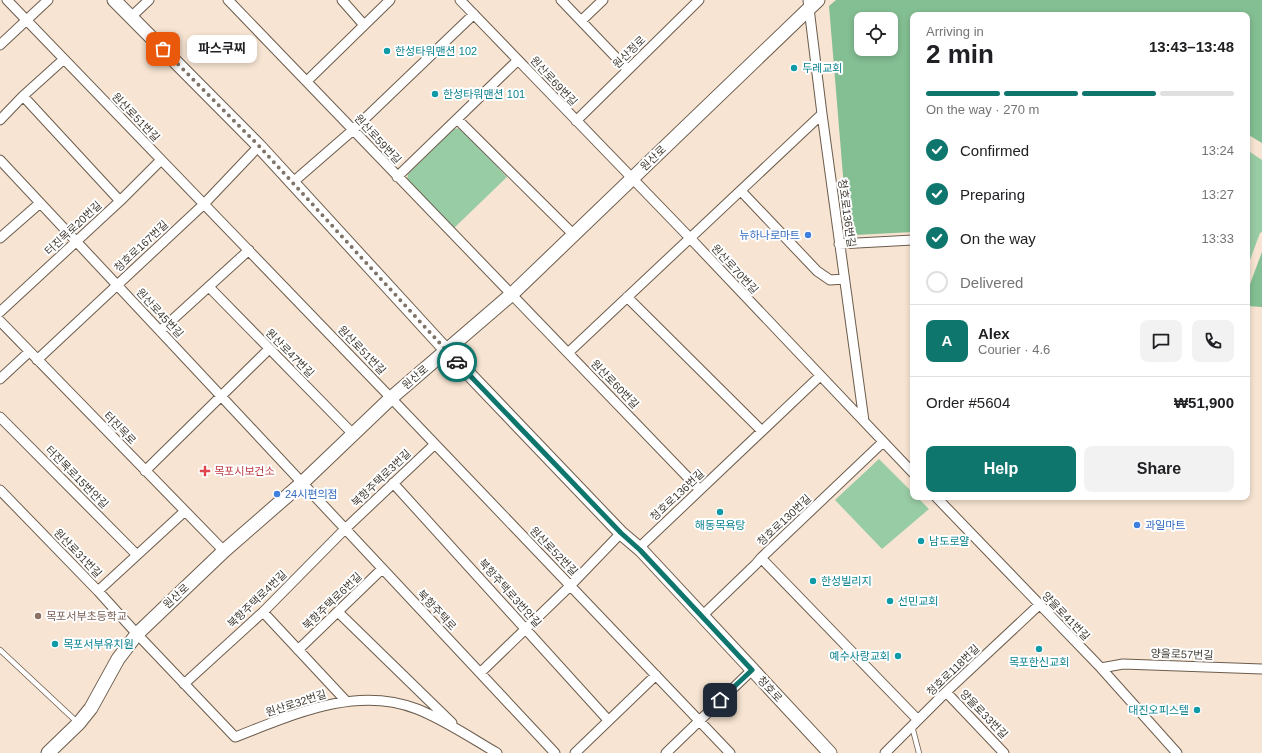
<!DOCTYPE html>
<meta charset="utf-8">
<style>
:root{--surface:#fff;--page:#f2f2f2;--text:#202124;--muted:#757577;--line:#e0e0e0;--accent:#0f766e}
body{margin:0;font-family:Arial,"Noto Sans KR",sans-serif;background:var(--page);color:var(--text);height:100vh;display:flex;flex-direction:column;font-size:15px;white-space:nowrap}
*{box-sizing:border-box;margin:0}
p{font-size:13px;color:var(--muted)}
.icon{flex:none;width:22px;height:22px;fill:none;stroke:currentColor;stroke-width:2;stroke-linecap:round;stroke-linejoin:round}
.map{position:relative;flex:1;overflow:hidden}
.panel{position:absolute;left:910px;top:12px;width:340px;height:488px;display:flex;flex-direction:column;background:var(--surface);border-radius:8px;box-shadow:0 2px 6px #0003}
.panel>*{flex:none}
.tools{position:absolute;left:854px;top:12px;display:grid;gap:8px}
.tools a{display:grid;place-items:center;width:44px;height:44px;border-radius:8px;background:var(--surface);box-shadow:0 2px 6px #0003;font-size:20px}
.pin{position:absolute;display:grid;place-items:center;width:34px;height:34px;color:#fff;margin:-17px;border-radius:8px;box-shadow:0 2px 6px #0006}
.courier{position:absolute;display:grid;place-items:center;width:40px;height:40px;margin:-20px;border:3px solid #0f766e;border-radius:50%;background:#fff;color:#222;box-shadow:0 1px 5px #0007}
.bubble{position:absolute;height:28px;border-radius:8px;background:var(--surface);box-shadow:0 2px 6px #0003;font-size:13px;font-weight:700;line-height:28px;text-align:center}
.headline em{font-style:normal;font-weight:700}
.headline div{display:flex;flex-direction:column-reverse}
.headline{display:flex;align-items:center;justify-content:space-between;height:68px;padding:0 16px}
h1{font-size:26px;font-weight:700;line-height:30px}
.bar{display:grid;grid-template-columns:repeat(4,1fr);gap:6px 4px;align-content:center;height:48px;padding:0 16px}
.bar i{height:5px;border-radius:3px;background:var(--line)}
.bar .selected{background:var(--accent)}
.bar p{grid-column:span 4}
.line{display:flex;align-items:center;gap:10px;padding:0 16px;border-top:1px solid var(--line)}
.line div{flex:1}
.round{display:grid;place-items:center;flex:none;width:42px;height:42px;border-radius:8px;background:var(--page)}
ol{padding:0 16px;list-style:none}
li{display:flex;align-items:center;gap:12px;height:44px}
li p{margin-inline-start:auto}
li .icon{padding:4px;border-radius:50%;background:var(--accent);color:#fff;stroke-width:4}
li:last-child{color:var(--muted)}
li i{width:22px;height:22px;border:2px solid var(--line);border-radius:50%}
.primary-button{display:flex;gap:8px;margin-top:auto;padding:8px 16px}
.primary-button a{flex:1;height:46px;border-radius:8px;background:var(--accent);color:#fff;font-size:16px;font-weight:700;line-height:46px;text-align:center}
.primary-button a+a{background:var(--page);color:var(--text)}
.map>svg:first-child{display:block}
.green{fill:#98cca5}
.forest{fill:#84be93;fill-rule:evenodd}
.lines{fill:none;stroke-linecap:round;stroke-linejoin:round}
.lane-casing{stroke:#6c5c4d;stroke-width:6}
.street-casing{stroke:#6c5c4d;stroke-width:11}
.secondary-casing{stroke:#6c5c4d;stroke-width:15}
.lane{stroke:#fff;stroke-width:4.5}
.street{stroke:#fff;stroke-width:9}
.secondary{stroke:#fff;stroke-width:13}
.done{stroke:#7f7469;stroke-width:4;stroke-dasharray:0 7.2}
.route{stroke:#0f766e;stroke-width:5}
.culture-dot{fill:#0f9aa8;stroke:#fff;stroke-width:1.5}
.shop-dot{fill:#3f7fe0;stroke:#fff;stroke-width:1.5}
.health-dot{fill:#e0444e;stroke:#fff;stroke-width:1.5}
.education-dot{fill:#8d6e63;stroke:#fff;stroke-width:1.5}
.labels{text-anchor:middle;stroke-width:4;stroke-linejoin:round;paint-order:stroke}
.culture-label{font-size:11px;fill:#0d838f;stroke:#fff;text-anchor:start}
.street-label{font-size:11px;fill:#3f3830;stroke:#fff}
.shop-label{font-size:11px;fill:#366cbe;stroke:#fff;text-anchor:start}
.health-label{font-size:11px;fill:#be3a42;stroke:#fff;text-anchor:start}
.education-label{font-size:11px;fill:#785e54;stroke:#fff;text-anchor:start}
</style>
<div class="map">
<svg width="1262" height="753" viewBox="0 0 1262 753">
<rect width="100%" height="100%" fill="#f7e4d2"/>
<path class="green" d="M461,128L507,177L454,228L407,180L408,174L454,129Z
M1247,150L1262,160V232L1260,233L1247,268Z
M879,459L913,493V497H917L929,509L882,549L835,500Z"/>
<path class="forest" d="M836,0H1262V143L1247,134V15H913V232L855,235L850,233L847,224L829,6ZM861,19H891V49H861Z
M1262,252V307L1247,306V292Z"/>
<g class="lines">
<defs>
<path id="lane" d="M0,650L77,722
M912,726L919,753"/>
<path id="street" d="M7,0L391,398L730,753
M228,0L700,490
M342,0L364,25
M460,0L690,238L913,473
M561,0L628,70
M808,0L822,114L864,421
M131,17L149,0
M581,21L603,0
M0,45L48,0
M307,81L390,0
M23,96L120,201
M457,119L573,234
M0,120L23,96L64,59
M576,121L699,0
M0,160L555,753
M397,177L518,60
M292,183L353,130L474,14
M741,191L817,271L830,280L844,279
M0,238L40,203
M839,244L913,240
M209,287L354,435
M627,297L762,431
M0,312L120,201L161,160
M0,321L224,551
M160,331L249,250
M569,352L822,114
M37,360L204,204L259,146
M0,379L29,352
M0,417L137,555
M145,471L269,349
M393,483L608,720
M0,490L98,591L137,634L235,737C293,715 355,685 417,709C445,720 471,738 497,753
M936,497L1101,668L1177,753
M641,550L643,544L820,376
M761,558L918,720
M98,591L185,511
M263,612L346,701
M338,612L452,723
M702,616L756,564L761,558L883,442
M298,650L382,569
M1101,668L1123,664L1262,669
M480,673L570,586L621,533
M184,684L263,612L345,529L435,444
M946,692L1004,753
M575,753L656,675
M666,753L752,670
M885,753L946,692L1039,605"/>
<path id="secondary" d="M114,0L259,146L446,350L621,533L641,550L830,753
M48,753L79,723L91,708L118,659L137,634L224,551L302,483L391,398L512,294L818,0"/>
</defs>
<use href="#lane" class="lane-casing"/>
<use href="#street" class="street-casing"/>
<use href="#secondary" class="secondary-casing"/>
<use href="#lane" class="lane"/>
<use href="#street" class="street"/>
<use href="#secondary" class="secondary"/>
</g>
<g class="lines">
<path class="done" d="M163,49L259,146L457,362"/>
<path class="route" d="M457,362L621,533L640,550L752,670L720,700"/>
</g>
<g class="culture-dot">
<circle cx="387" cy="51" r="4"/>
<circle cx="794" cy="68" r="4"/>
<circle cx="435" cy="94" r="4"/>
<circle cx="720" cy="512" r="4"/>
<circle cx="921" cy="541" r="4"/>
<circle cx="813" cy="581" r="4"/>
<circle cx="890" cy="601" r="4"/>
<circle cx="55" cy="644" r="4"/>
<circle cx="1039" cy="649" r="4"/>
<circle cx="898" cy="656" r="4"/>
<circle cx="1197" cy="710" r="4"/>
</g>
<g class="shop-dot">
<circle cx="808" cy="235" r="4"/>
<circle cx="277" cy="494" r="4"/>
<circle cx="1137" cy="525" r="4"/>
</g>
<path class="health-dot" d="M203 465h4v4h4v4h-4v4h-4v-4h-4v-4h4z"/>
<circle class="education-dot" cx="38" cy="616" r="4"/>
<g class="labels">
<g class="culture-label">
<text x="395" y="55">한성타워맨션 102</text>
<text x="802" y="72">두레교회</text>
<text x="443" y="98">한성타워맨션 101</text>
<text x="720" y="529" text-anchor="middle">해동목욕탕</text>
<text x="929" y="545">남도로얄</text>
<text x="821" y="585">한성빌리지</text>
<text x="898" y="605">선민교회</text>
<text x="63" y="648">목포서부유치원</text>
<text x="890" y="660" text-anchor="end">예수사랑교회</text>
<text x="1039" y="666" text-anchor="middle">목포한신교회</text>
<text x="1189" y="714" text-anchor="end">대진오피스텔</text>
</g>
<g class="street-label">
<text transform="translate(629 52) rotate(-44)" y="4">원산정로</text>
<text transform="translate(554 81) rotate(47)" y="4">원산로69번길</text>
<text transform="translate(136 117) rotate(46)" y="4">원산로51번길</text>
<text transform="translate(378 139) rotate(47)" y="4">원산로59번길</text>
<text transform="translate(653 158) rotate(-44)" y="4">원산로</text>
<text transform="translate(847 213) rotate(82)" y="4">청호로136번길</text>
<text transform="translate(73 228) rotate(-43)" y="4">터진목로20번길</text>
<text transform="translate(141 246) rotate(-43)" y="4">청호로167번길</text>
<text transform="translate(735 269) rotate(47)" y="4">원산로70번길</text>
<text transform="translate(160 313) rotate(47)" y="4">원산로45번길</text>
<text transform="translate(362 350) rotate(46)" y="4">원산로51번길</text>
<text transform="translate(290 353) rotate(45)" y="4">원산로47번길</text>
<text transform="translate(415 377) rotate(-41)" y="4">원산로</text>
<text transform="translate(615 384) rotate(46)" y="4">원산로60번길</text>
<text transform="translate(120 428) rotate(46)" y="4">터진목로</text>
<text transform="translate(77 477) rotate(45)" y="4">터진목로15번안길</text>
<text transform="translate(381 478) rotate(-44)" y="4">북항주택로3번길</text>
<text transform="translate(677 495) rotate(-43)" y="4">청호로136번길</text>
<text transform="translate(784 520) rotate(-43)" y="4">청호로130번길</text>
<text transform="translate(554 551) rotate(46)" y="4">원산로52번길</text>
<text transform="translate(78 553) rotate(46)" y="4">원산로31번길</text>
<text transform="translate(510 593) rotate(48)" y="4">북항주택로3번안길</text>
<text transform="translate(176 596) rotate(-43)" y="4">원산로</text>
<text transform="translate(257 599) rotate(-44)" y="4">북항주택로4번길</text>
<text transform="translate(332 601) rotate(-44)" y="4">북항주택로6번길</text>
<text transform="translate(437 610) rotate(47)" y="4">북항주택로</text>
<text transform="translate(1066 616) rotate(46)" y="4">양을로41번길</text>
<text transform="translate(1182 654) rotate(2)" y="4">양을로57번길</text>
<text transform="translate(953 670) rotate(-44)" y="4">청호로118번길</text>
<text transform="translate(770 689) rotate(47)" y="4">청호로</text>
<text transform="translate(296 703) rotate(-18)" y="4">원산로32번길</text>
<text transform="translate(984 714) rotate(46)" y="4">양을로33번길</text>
</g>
<g class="shop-label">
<text x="800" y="239" text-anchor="end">뉴하나로마트</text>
<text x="285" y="498">24시편의점</text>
<text x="1145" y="529">과일마트</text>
</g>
<g class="health-label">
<text x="214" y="475">목포시보건소</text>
</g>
<g class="education-label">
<text x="46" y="620">목포서부초등학교</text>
</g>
</g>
</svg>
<div class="tools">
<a><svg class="icon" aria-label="locate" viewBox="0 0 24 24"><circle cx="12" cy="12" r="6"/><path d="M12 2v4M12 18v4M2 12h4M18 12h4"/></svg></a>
</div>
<div class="pin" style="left:163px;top:49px;background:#ea580c"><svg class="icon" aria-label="bag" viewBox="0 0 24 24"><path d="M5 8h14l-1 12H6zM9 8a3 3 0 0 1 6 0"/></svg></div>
<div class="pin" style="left:720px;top:700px;background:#1f2937"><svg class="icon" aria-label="home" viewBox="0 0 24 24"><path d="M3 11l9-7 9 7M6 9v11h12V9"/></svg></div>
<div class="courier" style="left:457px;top:362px"><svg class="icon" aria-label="car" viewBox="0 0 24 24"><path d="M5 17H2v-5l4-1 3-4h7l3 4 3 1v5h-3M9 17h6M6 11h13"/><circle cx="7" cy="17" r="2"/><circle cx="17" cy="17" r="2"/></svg></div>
<div class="bubble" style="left:187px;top:35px;width:70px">파스쿠찌</div>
<section class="panel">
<div class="headline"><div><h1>2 min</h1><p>Arriving in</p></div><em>13:43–13:48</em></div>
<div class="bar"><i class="selected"></i><i class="selected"></i><i class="selected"></i><i></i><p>On the way · 270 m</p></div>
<ol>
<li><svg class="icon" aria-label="check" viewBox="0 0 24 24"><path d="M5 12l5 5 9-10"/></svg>Confirmed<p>13:24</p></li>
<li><svg class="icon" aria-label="check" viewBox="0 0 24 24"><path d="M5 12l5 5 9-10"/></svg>Preparing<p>13:27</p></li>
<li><svg class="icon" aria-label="check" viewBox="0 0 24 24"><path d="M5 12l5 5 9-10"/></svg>On the way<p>13:33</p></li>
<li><i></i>Delivered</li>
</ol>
<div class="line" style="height:72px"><b class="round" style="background:var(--accent);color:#fff">A</b><div><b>Alex</b><p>Courier · 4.6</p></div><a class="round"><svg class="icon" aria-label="chat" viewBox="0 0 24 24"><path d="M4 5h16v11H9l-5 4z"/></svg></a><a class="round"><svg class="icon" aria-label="phone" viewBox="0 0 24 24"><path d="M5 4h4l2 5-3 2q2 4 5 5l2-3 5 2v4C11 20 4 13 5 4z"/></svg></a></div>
<div class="line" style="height:52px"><div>Order #5604</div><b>₩51,900</b></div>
<div class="primary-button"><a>Help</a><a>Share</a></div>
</section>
</div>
